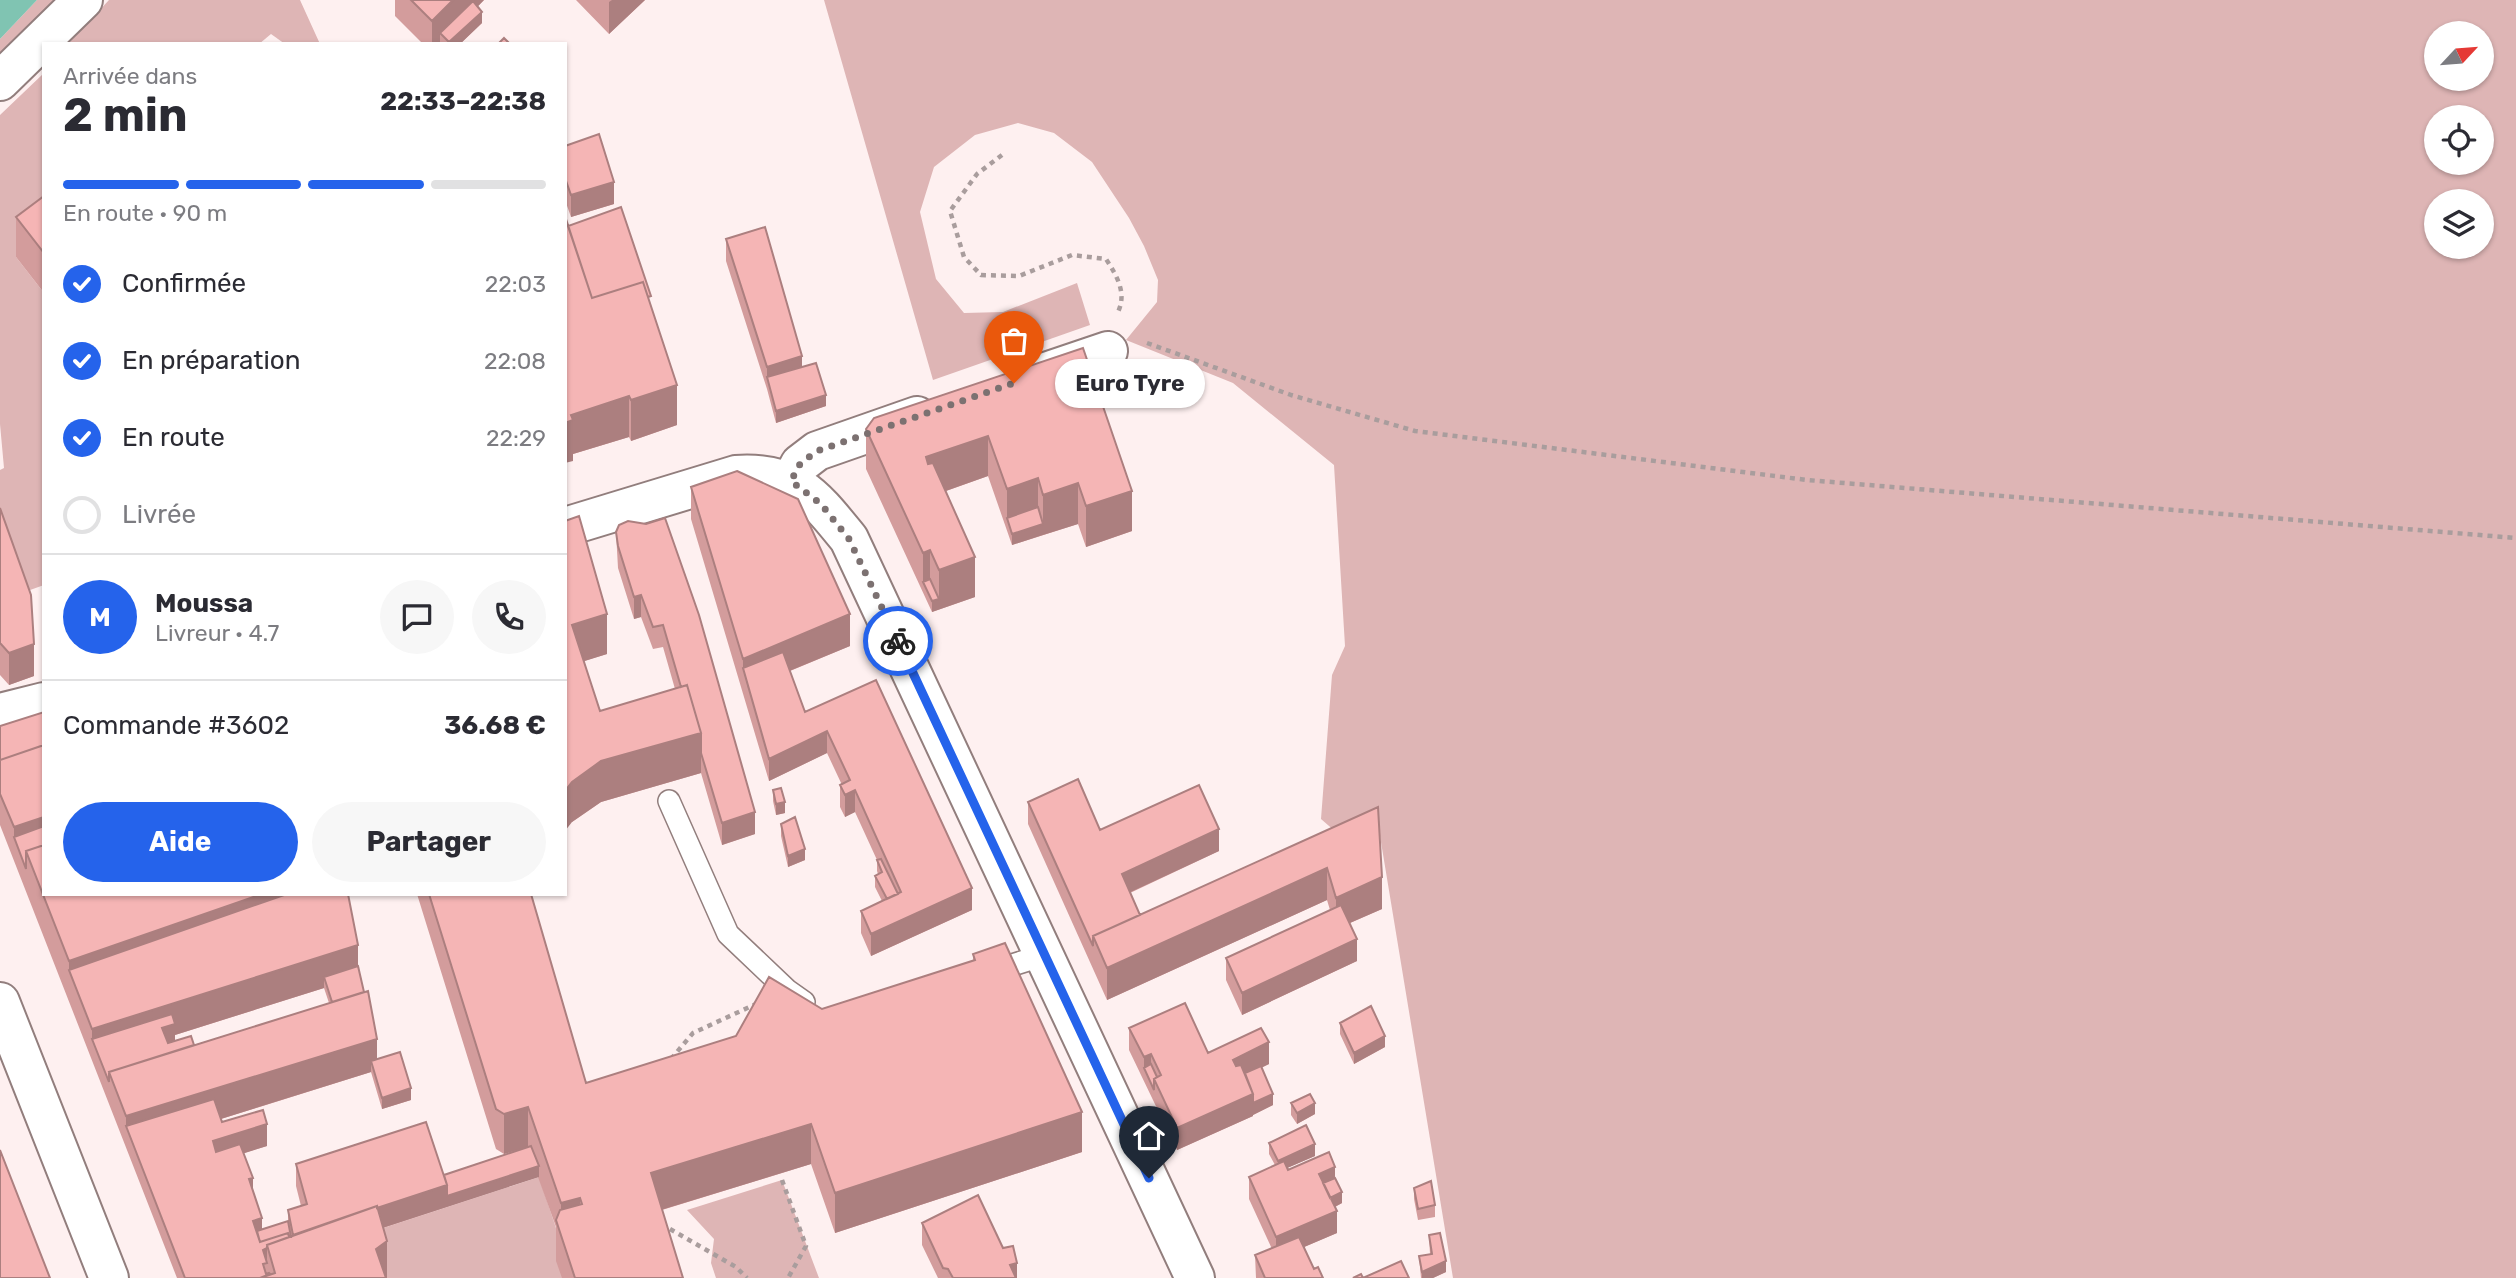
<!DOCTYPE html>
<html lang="fr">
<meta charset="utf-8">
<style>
:root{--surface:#fff;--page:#f7f7f7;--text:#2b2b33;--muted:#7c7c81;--line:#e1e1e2;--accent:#2563eb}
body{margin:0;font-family:Rubik,sans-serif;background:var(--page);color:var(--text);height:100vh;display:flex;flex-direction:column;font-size:26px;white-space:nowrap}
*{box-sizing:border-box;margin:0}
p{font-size:23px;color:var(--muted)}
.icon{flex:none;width:38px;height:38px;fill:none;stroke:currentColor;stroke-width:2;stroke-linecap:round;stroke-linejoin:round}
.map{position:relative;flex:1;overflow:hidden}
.sheet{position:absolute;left:42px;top:42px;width:525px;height:854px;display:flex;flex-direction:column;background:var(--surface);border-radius:0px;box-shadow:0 2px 5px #0004}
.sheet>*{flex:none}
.needle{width:46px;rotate:64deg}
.buttons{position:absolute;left:2424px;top:21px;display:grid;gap:14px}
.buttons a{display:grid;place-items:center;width:70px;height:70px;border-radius:50%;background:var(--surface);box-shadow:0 2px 5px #0004;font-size:35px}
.pin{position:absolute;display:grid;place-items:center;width:60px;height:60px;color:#fff;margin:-72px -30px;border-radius:50% 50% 50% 0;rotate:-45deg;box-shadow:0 0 7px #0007}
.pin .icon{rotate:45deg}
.courier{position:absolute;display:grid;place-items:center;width:70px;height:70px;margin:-35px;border:5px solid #2563eb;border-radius:50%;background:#fff;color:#222;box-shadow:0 2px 9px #0007}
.bubble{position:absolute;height:49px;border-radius:24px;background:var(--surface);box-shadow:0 2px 5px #0004;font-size:23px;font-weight:700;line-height:49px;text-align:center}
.headline em{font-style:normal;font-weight:700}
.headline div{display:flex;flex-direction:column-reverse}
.headline{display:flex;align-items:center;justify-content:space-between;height:119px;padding:0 21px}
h1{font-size:46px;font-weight:700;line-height:52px}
.bar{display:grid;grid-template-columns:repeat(4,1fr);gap:10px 7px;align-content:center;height:84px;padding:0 21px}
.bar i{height:9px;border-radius:5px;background:var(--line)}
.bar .active{background:var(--accent)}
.bar p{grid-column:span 4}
.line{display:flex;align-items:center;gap:18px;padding:0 21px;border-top:2px solid var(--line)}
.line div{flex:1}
.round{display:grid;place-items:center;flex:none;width:74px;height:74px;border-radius:37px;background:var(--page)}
ol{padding:0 21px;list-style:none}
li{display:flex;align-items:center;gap:21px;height:77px}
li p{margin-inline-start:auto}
li .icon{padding:7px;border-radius:50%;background:var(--accent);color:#fff;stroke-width:4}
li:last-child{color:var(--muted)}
li i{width:38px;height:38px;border:4px solid var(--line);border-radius:50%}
.action{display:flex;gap:14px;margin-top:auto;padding:14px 21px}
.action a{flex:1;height:80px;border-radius:42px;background:var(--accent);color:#fff;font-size:28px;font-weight:700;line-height:80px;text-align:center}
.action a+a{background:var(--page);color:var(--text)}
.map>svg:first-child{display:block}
.green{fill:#deb5b5;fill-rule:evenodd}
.water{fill:#80c4b2}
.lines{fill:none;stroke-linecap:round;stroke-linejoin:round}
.service-casing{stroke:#927e7d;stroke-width:24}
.minor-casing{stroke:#927e7d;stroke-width:42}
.tertiary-casing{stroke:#927e7d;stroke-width:42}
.secondary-casing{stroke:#927e7d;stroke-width:42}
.path{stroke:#a99d9d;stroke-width:4.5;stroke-dasharray:5 5;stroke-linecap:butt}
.service{stroke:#fff;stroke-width:21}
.minor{stroke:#fff;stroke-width:38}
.tertiary{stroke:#fff;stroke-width:38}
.secondary{stroke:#fff;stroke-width:38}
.wall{fill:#d39c9c;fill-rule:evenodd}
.shaded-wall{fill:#ac7f7f}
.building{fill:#f5b5b5;stroke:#ac7f7f;stroke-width:2}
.done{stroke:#7c7171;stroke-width:7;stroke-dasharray:0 12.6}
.route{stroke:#2563eb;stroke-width:9}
</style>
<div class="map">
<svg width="2516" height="1278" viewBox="0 0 2516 1278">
<rect width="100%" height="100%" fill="#fef0f0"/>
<path class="green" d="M37,0H71L0,67V39Z
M109,0H300L320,44H285L271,34L259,44H68Z
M824,0H2516V1278H1453L1380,836L1344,839L1321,819L1332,675L1345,646L1334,465L1233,383L1126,340L1157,302L1158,280L1144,246L1129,218L1092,162L1054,133L1018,123L975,135L934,167L920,212L936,279L964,313L1003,312L1077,283L1090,325L933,380ZM2436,33H2482V79H2436ZM2436,117H2482V163H2436ZM2436,201H2482V247H2436Z
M44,73V237L16,257L44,293V585L19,594L0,541V470L4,468L0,424V115Z
M539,1177L561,1243L562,1278H386L374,1231Z
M782,1180L819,1278H716L711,1263L714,1239L687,1210Z"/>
<path class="water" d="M0,0H37L0,39Z"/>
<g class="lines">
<defs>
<path id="service" d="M669,801L728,934L787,990L804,1002
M990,972L1044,955"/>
<path id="minor" d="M0,81L83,0
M1037,375L1108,351
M791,481L800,464L817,451L917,416"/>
<path id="tertiary" d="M565,527L736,475C796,471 814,496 849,539L1195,1278
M0,713L44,702"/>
<path id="secondary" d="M0,1002L109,1278"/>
</defs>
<use href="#service" class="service-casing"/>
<use href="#minor" class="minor-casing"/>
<use href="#tertiary" class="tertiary-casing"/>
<use href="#secondary" class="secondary-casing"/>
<path class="path" d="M1002,155L977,174L950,211L964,257L981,275L1019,276L1072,255L1106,259C1117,276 1127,293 1118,312
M1147,343L1291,395L1415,431L1807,480L2516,538
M671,1059L693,1033L756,1004
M782,1180L806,1246L788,1278
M670,1229L736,1267L747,1278"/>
<use href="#service" class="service"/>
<use href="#minor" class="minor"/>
<use href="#tertiary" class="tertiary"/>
<use href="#secondary" class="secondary"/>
</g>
<path class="wall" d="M395,0H484L478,6L482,23L460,44H423L395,16Z
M576,0H645L609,34Z
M565,146L614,204L571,217L565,200Z
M44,196V293L16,257V217Z
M568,226L651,307L677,425L631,441L629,437L573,454V461Z
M726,239L802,367L826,406L776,423L767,389L726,261Z
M1083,348L1132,531L1086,547L1078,524L1012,545L988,476L946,491L975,597L932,612L866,469V429Z
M691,487L850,646L790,671L805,712L876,680L972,910L871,956L861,933V911L882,901L875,887V876L878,874L877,871V860L855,812L845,817L840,807V785H842L827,753L769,781L691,519Z
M0,508L34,676L9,685L0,675Z
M565,521L607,654L584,661L600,711L675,689L663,647L653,649L641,617L634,619L618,568L616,532L619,525L755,834L722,845L701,773L601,802L572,822Z
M0,726L44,894L358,966L377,1059L411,1100L382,1109L371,1072L221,1119L222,1122L267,1146L244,1153L262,1229L288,1221V1210L301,1206L296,1186V1164L444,1175L524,1148L504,1154L496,1149L417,894H531L586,1083L973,961V954L1082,1152L835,1233L811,1164L662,1210L683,1278H562L556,1261V1227L538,1177L383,1228L387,1278H177L0,825ZM324,988L329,1003L194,1045L175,1041V1035Z
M773,790L785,813L776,815L773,801Z
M1028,802L1100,830L1219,851L1130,893L1140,915L1378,807L1382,909L1350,923L1357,961L1242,1015L1226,980V958L1330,910L1327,900L1107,1000L1028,824Z
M781,824L805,860L788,867L781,836Z
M1340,1023L1385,1047L1354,1064L1340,1034Z
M1129,1028L1208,1053L1269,1064L1261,1068L1273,1105L1253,1115V1116L1177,1150L1129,1050Z
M1291,1103L1315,1114L1297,1124L1291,1115Z
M1269,1143L1315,1156L1287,1168L1288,1170L1335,1178L1342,1203L1335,1207L1337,1233L1304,1247L1314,1269L1323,1278H1256L1255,1255L1272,1249L1249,1199V1177L1275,1165L1269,1154Z
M1414,1188L1435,1205V1217L1418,1220L1414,1199Z
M922,1223L1017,1278H938L922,1245Z
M1429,1235L1446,1272L1433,1278H1421L1419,1256L1430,1254Z"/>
<path class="shaded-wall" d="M453,0H484L446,39L440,33V44H432V21Z
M612,0H645L609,34V2Z
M482,12V23L460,44H449V42Z
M614,182V204L571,217V195Z
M802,356V378L767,377V367Z
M677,385V425L631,441V400Z
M826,395V406L776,423V411Z
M629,396V437L573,454V461L565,463V423L571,415Z
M988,436V476L926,498V457Z
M1038,478V518H1007V529V489Z
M1078,483V524L1043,535V495Z
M1132,491V531L1086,547V506Z
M1043,524V535L1012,545V534Z
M930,550V590L923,582V553Z
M975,557V597L932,612V601L939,599V570Z
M641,595V617L634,619V597Z
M607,614V654L572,665V625Z
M850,614V646L748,688L743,668V659Z
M34,644V676L9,685V653Z
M827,731V753L769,781V759Z
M701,733V773L601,802L572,822L565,831V791L572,782L601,761Z
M855,790V812L845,817V795Z
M785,802V813L776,815V804Z
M755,812V834L722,845V823Z
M44,817V848L14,837V827Z
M1219,829V851L1122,896V874Z
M805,849V860L788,867V856Z
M1327,868V900L1107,1000V968Z
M1382,877V909L1336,929V898Z
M972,888V910L871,956V934Z
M262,894H344L69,970V961Z
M1357,939V961L1242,1015V993Z
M358,945V977H324V988L175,1035V1046L92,1039V1029Z
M1385,1036V1047L1354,1064V1053Z
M377,1039V1071L371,1061V1072L134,1146L126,1126V1116Z
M1269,1042V1064L1242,1077L1233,1060Z
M1151,1054V1076L1144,1068V1057Z
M411,1088V1100L382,1109V1098Z
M1253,1094H1273V1105L1253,1115V1116L1177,1150V1128Z
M1315,1103V1114L1297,1124V1113Z
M528,1107V1147L504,1154V1114Z
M1082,1112V1152L835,1233V1193Z
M267,1124V1146L213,1163V1141Z
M811,1124V1164L651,1213V1173Z
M1315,1144V1156L1278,1172V1161Z
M539,1166V1177L293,1257V1235L447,1185Z
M1335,1167V1189L1324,1194L1319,1174Z
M253,1178V1200L249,1179Z
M1342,1192V1203L1327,1211V1200Z
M580,1198V1239L561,1237V1203Z
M1337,1211V1233L1276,1259V1237Z
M262,1218V1240L257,1242L253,1221Z
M387,1241V1278H376V1249Z
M267,1248V1270V1263L263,1250Z
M1446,1261V1272L1433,1278H1422V1272Z
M1017,1263V1278H1010V1265Z"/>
<path class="building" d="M411,0H453L432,21Z
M473,1L482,12L449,42L440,33Z
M504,38L510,44H498Z
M599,134L614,182L571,195L565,178V146Z
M44,196V253L16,217Z
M621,207L651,296L648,297L643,282L592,298L568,226Z
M565,216L592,298L643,282L677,385L631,400L629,396L571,415L573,420L565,423Z
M765,227L802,356L767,367L726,239Z
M1083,348L1132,491L1086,506L1078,483L1043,495L1038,478L1007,489L988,436L926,457L928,464L933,463L975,557L939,570L930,550L923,553L866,429L874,418Z
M816,363L826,395L776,411L767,377Z
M737,471L798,499L850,614L743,659L691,487Z
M1038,507L1043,524L1012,534L1007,518Z
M0,508L31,595L34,644L9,653L0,643Z
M579,516L607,614L572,625L600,711L687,685L701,733L601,761L572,782L565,791V521Z
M665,518L699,615L755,812L722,823L701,753V733L687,685L681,687L663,625L653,627L641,595L634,597L618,546L616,532L619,525L628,521L646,524Z
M930,579L939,599L932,601L923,582Z
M783,652L805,712L876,680L972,888L871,934L861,911L901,892L855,790L845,795L840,785L850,780L827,731L769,759L743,668Z
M44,712V745L0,760V726Z
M44,745V817L14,827L0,794V760Z
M1078,779L1100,830L1199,785L1219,829L1122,874L1140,915L1093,936V946L1028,802Z
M781,788L785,802L776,804L773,790Z
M1378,807L1382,877L1336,898L1327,868L1107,968L1093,936Z
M795,817L805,849L788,856L781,824Z
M44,826V845L26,851V869L14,837Z
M44,845V894H262L69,961L26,851Z
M881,859L898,894L887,899L875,876L882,872L877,860Z
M287,894H348L358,945L92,1029L69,970Z
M429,894H531L586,1083L736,1036L769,977L822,1009L975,960L973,954L1005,943L1082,1112L835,1193L811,1124L651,1173L683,1278H575L556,1220L560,1210L582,1204L580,1198L561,1203L528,1107L504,1114L496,1109Z
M1341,905L1357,939L1242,993L1226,958Z
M358,966L364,992L332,1002L324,977Z
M368,991L377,1039L126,1116L109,1072Z
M1185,1003L1208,1053L1261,1028L1269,1042L1233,1060L1236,1066L1241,1065L1253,1094L1177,1128L1154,1079L1161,1075L1151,1054L1144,1057L1129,1028Z
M1371,1006L1385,1036L1354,1053L1340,1023Z
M172,1014L175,1024L162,1028L168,1043L191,1036L194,1045L109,1072V1082L92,1039Z
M400,1052L411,1088L382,1098L371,1061Z
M1151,1064L1157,1077L1154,1079V1090L1144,1068Z
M1261,1066L1273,1094L1253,1103V1094L1245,1073Z
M1310,1094L1315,1103L1297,1113L1291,1103Z
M214,1099L222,1122L263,1110L267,1124L213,1141L216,1152L240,1144L253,1178L249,1179L262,1218L253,1221L260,1242L288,1233L289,1237L267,1245V1248L263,1250L267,1263L263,1264L266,1274L269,1273L270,1274L260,1278H185L126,1126Z
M426,1122L447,1185L377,1208V1206L293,1235L288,1210L307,1204L296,1164Z
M1306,1125L1315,1144L1278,1161L1269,1143Z
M531,1146L539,1166L447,1196V1185L444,1175Z
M0,1150L50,1278H0Z
M1329,1152L1335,1167L1319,1174L1337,1211L1276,1237L1249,1177L1284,1161L1288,1170Z
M1335,1178L1342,1192L1330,1198L1323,1183Z
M1431,1181L1435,1205L1418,1209L1414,1188Z
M978,1195L1003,1248L1013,1246L1017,1263L1010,1265L1016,1278H953L948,1269L943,1268L922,1223Z
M377,1206L387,1241L376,1249L386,1278H260L275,1273L267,1245Z
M288,1221L291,1237H289L288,1233L260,1242L257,1231Z
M1440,1233L1446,1261L1422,1272L1419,1256L1432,1254L1429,1235Z
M1299,1237L1314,1269L1318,1267L1323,1278H1265L1255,1255Z
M1401,1261L1409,1278H1363Z
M1361,1274L1363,1278H1353Z"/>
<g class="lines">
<path class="done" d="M898,641L849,539L821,504L791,481L800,464L817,451L1014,383"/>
<path class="route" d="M898,641L1149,1178"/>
</g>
</svg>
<div class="buttons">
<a><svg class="needle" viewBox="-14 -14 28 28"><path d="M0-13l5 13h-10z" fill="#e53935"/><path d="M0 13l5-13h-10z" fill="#7c7c81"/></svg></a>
<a><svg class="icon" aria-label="locate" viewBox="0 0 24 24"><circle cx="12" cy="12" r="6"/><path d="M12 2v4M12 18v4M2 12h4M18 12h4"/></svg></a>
<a><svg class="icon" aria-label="layers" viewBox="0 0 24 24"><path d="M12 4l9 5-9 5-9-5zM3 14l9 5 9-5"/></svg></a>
</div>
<div class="pin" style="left:1014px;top:383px;background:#ea580c"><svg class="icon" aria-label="bag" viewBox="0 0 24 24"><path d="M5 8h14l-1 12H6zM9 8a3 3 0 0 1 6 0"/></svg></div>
<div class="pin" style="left:1149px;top:1178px;background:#1f2937"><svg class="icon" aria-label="home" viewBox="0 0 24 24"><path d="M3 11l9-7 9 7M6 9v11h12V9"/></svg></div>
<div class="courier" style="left:898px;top:641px"><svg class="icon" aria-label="bike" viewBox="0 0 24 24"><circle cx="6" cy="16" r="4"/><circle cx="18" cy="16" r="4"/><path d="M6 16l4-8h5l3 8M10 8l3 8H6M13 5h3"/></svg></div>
<div class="bubble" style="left:1055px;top:359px;width:150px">Euro Tyre</div>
<section class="sheet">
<div class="headline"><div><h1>2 min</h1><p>Arrivée dans</p></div><em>22:33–22:38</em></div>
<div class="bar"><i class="active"></i><i class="active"></i><i class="active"></i><i></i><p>En route · 90 m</p></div>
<ol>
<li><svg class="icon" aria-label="check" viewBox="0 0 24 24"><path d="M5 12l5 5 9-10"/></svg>Confirmée<p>22:03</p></li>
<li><svg class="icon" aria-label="check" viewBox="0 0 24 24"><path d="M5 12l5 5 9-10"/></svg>En préparation<p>22:08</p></li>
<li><svg class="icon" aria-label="check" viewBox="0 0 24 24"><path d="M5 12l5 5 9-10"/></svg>En route<p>22:29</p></li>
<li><i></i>Livrée</li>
</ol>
<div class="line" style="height:126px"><b class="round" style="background:var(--accent);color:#fff">M</b><div><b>Moussa</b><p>Livreur · 4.7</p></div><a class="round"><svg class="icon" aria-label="chat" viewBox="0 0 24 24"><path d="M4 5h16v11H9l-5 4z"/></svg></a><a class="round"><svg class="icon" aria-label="phone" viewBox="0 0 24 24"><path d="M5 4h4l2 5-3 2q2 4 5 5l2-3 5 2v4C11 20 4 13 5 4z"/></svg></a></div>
<div class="line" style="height:91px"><div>Commande #3602</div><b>36.68 €</b></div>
<div class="action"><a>Aide</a><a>Partager</a></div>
</section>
</div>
